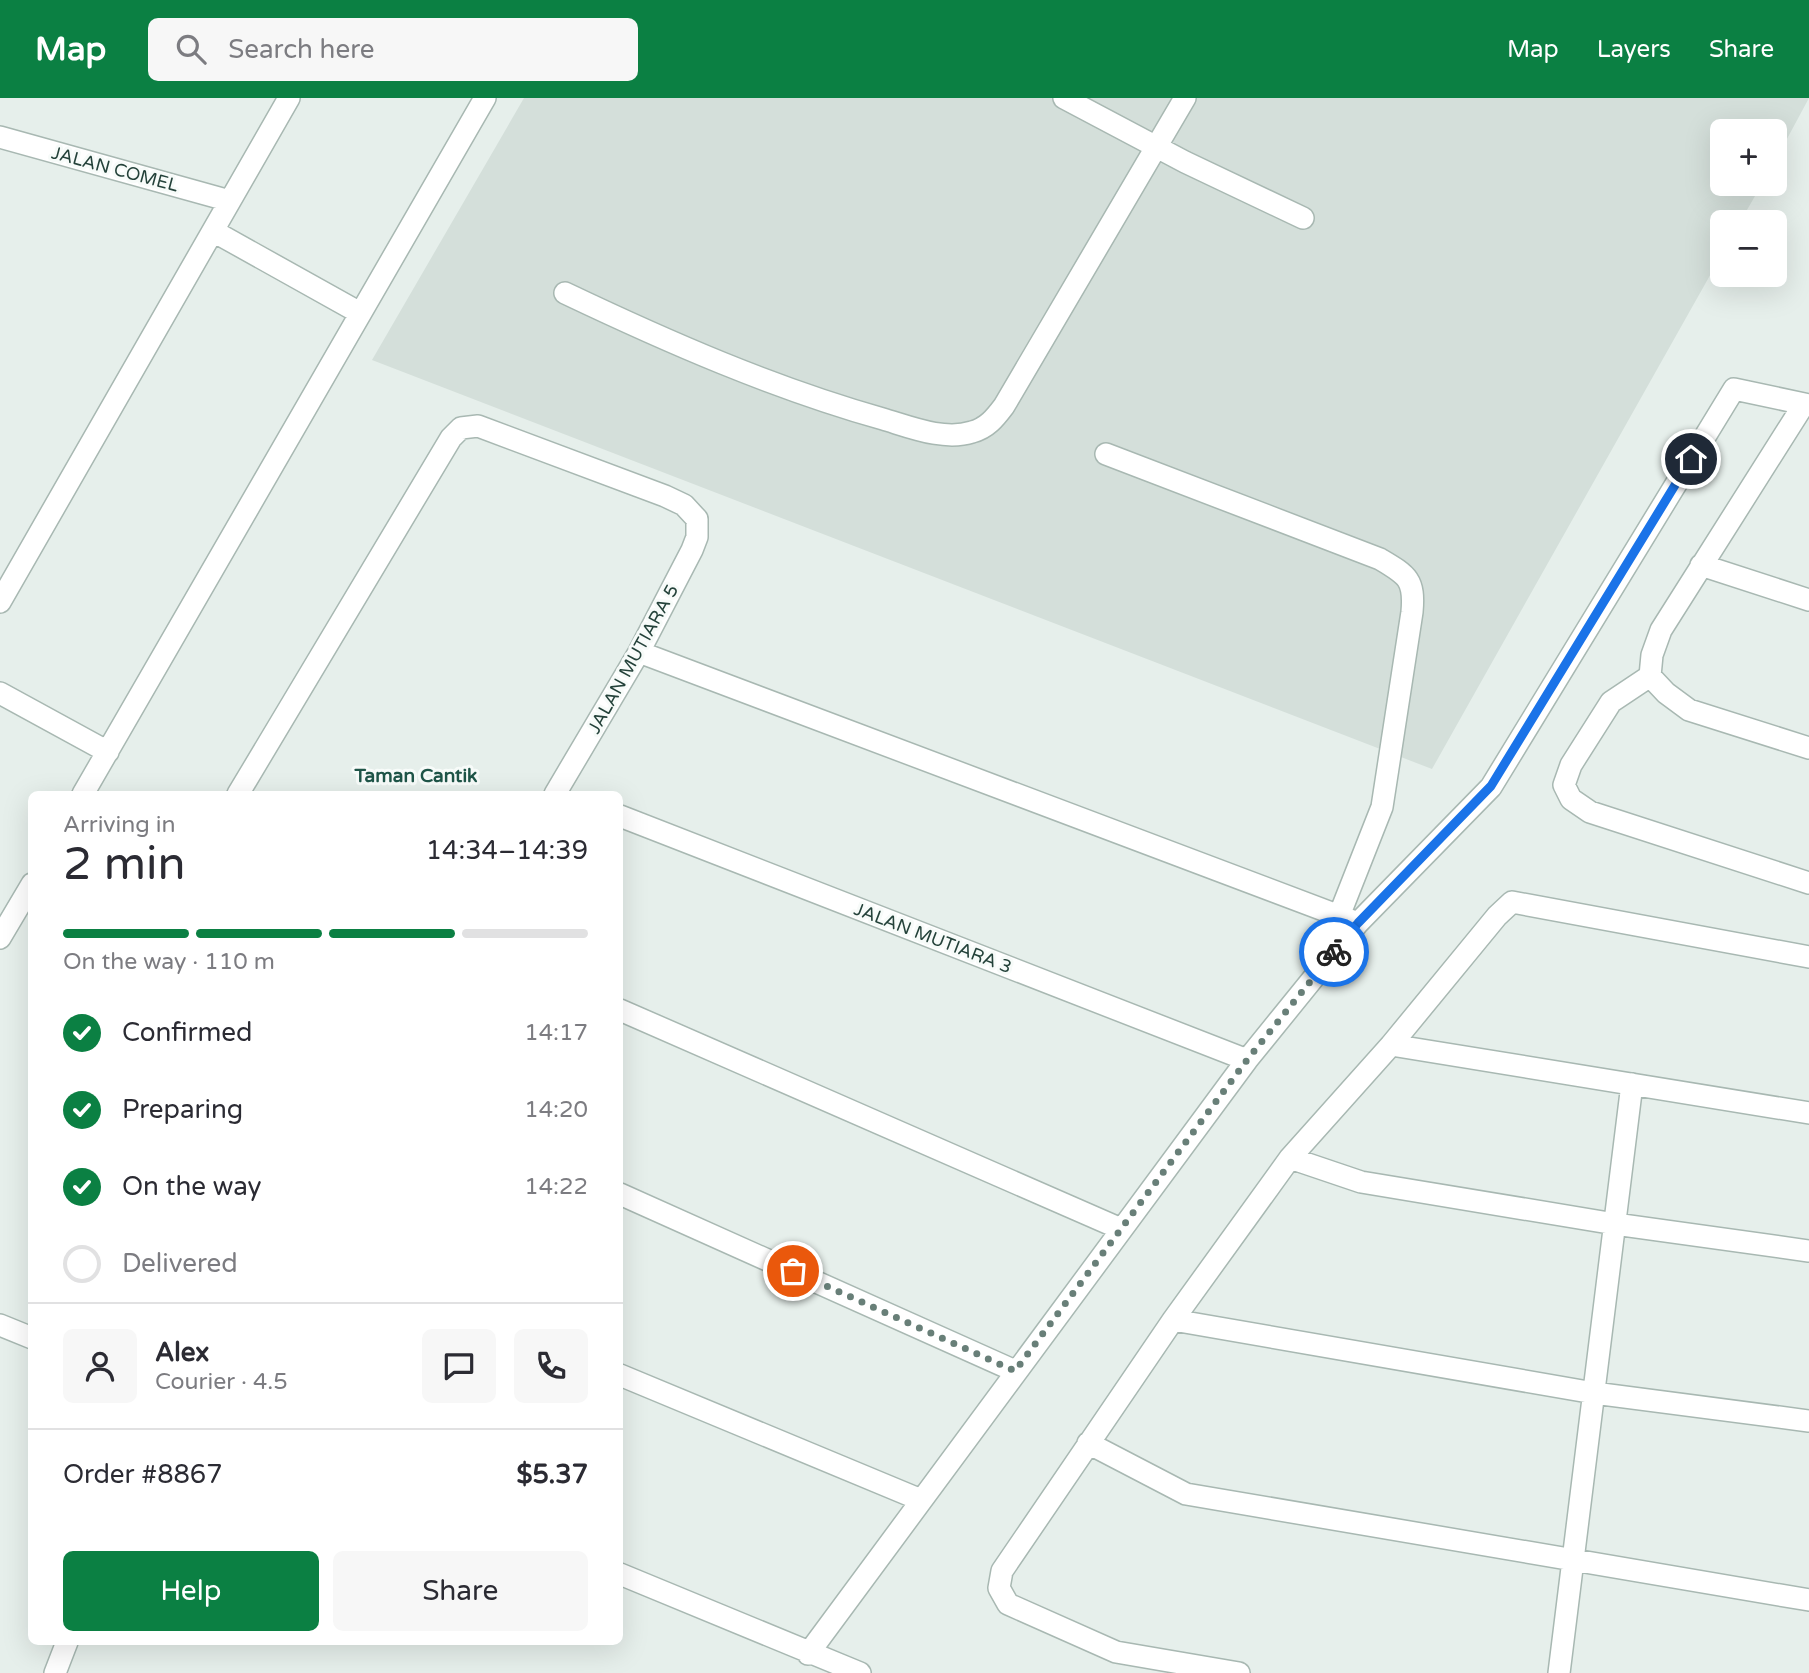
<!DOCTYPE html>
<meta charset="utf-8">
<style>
:root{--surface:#fff;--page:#f7f7f7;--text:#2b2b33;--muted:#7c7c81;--line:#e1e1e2;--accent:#0b8043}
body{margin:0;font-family:"Varela Round",sans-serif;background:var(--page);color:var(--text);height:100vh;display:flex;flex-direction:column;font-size:26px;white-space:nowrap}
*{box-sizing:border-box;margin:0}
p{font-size:23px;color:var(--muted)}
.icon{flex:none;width:38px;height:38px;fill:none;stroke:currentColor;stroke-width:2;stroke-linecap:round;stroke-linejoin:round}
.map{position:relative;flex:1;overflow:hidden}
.side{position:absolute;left:28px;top:693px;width:595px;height:854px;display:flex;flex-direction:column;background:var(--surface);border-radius:10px;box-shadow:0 7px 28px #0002}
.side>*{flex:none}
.tools{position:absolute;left:1710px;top:21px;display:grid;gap:14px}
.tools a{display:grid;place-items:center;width:77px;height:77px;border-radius:10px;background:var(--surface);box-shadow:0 7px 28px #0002;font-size:35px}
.pin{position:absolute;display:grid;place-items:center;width:60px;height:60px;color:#fff;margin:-30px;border:4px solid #fff;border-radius:50%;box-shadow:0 2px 7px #0007}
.courier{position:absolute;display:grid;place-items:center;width:70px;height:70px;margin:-35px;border:5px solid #1a73e8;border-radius:50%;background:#fff;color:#222;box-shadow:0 2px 9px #0007}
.summary em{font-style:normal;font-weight:600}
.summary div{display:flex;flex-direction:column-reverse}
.summary{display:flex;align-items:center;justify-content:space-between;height:119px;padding:0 35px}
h1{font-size:46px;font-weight:600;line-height:52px}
.bar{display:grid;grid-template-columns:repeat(4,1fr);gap:10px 7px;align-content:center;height:84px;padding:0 35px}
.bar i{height:9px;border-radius:5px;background:var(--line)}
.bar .on{background:var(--accent)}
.bar p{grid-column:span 4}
.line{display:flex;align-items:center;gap:18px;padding:0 35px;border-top:2px solid var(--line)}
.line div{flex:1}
.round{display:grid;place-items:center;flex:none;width:74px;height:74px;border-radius:10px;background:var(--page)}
ol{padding:0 35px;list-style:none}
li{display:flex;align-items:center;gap:21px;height:77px}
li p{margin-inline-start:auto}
li .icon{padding:7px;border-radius:50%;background:var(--accent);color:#fff;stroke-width:4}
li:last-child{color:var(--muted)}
li i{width:38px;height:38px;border:4px solid var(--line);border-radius:50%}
.action{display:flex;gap:14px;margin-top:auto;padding:14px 35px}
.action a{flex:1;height:80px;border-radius:10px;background:var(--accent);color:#fff;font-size:28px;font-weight:600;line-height:80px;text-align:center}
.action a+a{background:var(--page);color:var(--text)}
header{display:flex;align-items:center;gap:42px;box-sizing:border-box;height:98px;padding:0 35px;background:var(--accent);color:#fff}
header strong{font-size:33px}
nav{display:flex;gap:38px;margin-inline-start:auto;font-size:24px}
.search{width:490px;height:63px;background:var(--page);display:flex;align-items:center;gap:18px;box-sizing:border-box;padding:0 24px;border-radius:10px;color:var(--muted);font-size:26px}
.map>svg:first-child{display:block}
.built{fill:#d4dfda}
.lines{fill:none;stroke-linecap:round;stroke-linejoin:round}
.minor-casing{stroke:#a8b8b2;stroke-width:24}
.minor{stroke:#fff;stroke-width:21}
.done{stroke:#687f78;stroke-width:7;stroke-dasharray:0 12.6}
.route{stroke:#1a73e8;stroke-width:9}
.labels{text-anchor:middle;stroke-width:6;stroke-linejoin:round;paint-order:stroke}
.street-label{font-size:18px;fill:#24423a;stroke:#f7fbf9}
.neighbourhood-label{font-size:19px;font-weight:bold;fill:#1f5548;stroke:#f7fbf9}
</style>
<header>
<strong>Map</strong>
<div class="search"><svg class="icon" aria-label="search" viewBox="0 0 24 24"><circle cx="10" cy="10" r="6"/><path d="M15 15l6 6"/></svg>Search here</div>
<nav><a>Map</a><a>Layers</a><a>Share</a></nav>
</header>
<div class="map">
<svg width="1809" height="1575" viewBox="0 0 1809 1575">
<rect width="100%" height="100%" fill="#e6efeb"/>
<path class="built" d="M524,0H1809L1775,63L1774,33H1722V86H1762L1740,124H1722V156L1432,671L372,262Z"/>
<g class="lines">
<defs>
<path id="minor" d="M1064,0L1185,64L1303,120
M0,39L230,103
M213,133L360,215
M565,195C668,244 773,290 883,321C910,329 944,343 972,334C987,330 995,320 1004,308L1185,0
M1804,306L1661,532L1652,557L1650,578L1666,595L1689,612L1809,650
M1106,356L1380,461C1407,477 1415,481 1412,514L1382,709L1339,818
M1701,467L1809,502
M0,504L289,0
M639,554L1358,825
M1650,578L1611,604L1571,667L1564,687L1571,701L1590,714L1809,785
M0,595L108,654
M83,696L485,0
M238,696L451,340L461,330L478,328L665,398L684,407L697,421V439L692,452L639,554L555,696
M620,718L1247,962
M0,840L32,786
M620,912L1121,1131
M1391,947L1809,1015
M1290,1060L1361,1084L1615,1126L1809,1153
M620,1096L1015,1273
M1173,1222L1594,1295L1809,1323
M0,1227L32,1240
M620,1277L921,1402
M1088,1345L1186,1396L1809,1502
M620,1476L860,1575
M808,1556L1247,962L1358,825L1491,689L1734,291L1809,307
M55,1575L67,1544
M1239,1575L1116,1554L1008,1506L999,1490L1002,1473L1173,1222L1290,1060L1391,947L1497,818L1512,804L1809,859
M1559,1575L1632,986"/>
</defs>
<use href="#minor" class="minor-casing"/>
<use href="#minor" class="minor"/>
</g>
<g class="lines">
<path class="done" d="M793,1173L1015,1273L1247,962L1334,854"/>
<path class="route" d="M1334,854L1358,825L1491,688L1691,361"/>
</g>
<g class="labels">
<g class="street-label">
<text transform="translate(115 71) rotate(15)" y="6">JALAN COMEL</text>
<text transform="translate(633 561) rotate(-61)" y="6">JALAN MUTIARA 5</text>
<text transform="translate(933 840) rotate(21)" y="6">JALAN MUTIARA 3</text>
</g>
<g class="neighbourhood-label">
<text x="416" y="684">Taman Cantik</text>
</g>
</g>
</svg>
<div class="tools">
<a>+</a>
<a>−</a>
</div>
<div class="pin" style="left:793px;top:1173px;background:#ea580c"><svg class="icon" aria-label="bag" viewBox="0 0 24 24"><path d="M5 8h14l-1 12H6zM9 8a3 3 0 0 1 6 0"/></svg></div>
<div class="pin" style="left:1691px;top:361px;background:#1f2937"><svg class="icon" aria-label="home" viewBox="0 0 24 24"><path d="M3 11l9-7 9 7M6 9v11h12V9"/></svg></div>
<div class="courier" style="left:1334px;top:854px"><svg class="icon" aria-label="bike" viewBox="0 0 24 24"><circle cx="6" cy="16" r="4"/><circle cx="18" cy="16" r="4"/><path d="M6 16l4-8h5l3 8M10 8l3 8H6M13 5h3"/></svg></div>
<section class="side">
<div class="summary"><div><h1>2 min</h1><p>Arriving in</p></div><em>14:34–14:39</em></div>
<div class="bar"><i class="on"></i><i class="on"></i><i class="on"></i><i></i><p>On the way · 110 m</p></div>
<ol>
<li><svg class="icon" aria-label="check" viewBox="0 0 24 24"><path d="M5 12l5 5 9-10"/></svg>Confirmed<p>14:17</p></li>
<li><svg class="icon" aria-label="check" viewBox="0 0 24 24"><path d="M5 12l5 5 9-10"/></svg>Preparing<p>14:20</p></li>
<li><svg class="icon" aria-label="check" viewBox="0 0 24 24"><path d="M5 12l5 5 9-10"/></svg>On the way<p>14:22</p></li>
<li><i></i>Delivered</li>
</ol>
<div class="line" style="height:126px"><a class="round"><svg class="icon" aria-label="person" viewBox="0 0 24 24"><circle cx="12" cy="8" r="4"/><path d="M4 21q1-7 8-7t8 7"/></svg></a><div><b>Alex</b><p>Courier · 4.5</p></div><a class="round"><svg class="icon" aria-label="chat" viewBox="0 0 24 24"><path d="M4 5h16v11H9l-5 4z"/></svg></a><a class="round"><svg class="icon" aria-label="phone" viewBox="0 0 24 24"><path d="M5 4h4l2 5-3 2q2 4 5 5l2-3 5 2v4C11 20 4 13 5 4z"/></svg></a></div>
<div class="line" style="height:91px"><div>Order #8867</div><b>$5.37</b></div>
<div class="action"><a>Help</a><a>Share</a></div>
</section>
</div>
